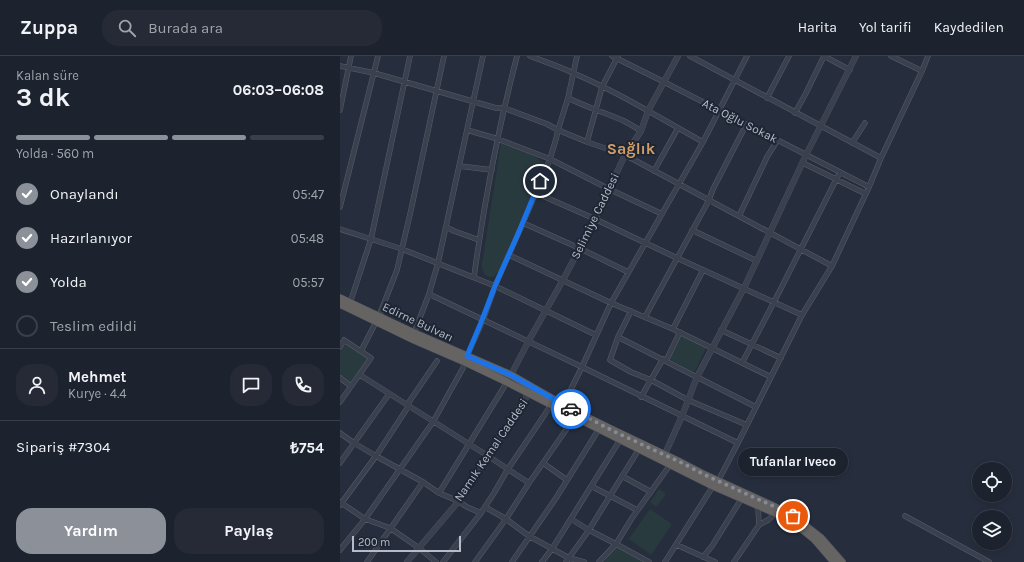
<!DOCTYPE html>
<html lang="tr">
<meta charset="utf-8">
<style>
:root{--surface:#1c222e;--page:#252a36;--text:#f1f3f6;--muted:#a0a4aa;--line:#3a3f4a;--accent:#8c9099}
body{margin:0;font-family:Karla,sans-serif;background:var(--page);color:var(--text);height:100vh;display:flex;flex-direction:column;font-size:15px;white-space:nowrap}
*{box-sizing:border-box;margin:0}
p{font-size:13px;color:var(--muted)}
.icon{flex:none;width:22px;height:22px;fill:none;stroke:currentColor;stroke-width:2;stroke-linecap:round;stroke-linejoin:round}
.map{position:relative;flex:1;overflow:hidden}
.details{display:flex;flex-direction:column;background:var(--surface);width:340px}
.details>*{flex:none}
.controls{position:absolute;left:632px;top:406px;display:grid;gap:8px}
.controls a{display:grid;place-items:center;width:40px;height:40px;border-radius:50%;background:var(--surface);box-shadow:0 2px 6px #0003,0 0 0 1px var(--line);font-size:20px}
.scale{position:absolute;left:12px;bottom:10px;width:109px;box-sizing:border-box;padding-left:4px;border:2px solid #b6bbc8;border-top:0;font-size:11px;line-height:14px;white-space:nowrap;color:#b6bbc8;-webkit-text-stroke:3px #1e2533;paint-order:stroke}
.pin{position:absolute;display:grid;place-items:center;width:34px;height:34px;color:#fff;margin:-17px;border:2px solid #fff;border-radius:50%;box-shadow:0 1px 4px #0007}
.courier{position:absolute;display:grid;place-items:center;width:40px;height:40px;margin:-20px;border:3px solid #1a73e8;border-radius:50%;background:#fff;color:#222;box-shadow:0 1px 5px #0007}
.bubble{position:absolute;height:28px;border-radius:14px;background:var(--surface);box-shadow:0 2px 6px #0003,0 0 0 1px var(--line);font-size:13px;font-weight:700;line-height:28px;text-align:center}
.head em{font-style:normal;font-weight:700}
.head div{display:flex;flex-direction:column-reverse}
.head{display:flex;align-items:center;justify-content:space-between;height:68px;padding:0 16px}
h1{font-size:26px;font-weight:700;line-height:30px}
.bar{display:grid;grid-template-columns:repeat(4,1fr);gap:6px 4px;align-content:center;height:48px;padding:0 16px}
.bar i{height:5px;border-radius:3px;background:var(--line)}
.bar .current{background:var(--accent)}
.bar p{grid-column:span 4}
.line{display:flex;align-items:center;gap:10px;padding:0 16px;border-top:1px solid var(--line)}
.line div{flex:1}
.round{display:grid;place-items:center;flex:none;width:42px;height:42px;border-radius:16px;background:var(--page)}
ol{padding:0 16px;list-style:none}
li{display:flex;align-items:center;gap:12px;height:44px}
li p{margin-inline-start:auto}
li .icon{padding:4px;border-radius:50%;background:var(--accent);color:#fff;stroke-width:4}
li:last-child{color:var(--muted)}
li i{width:22px;height:22px;border:2px solid var(--line);border-radius:50%}
.cta{display:flex;gap:8px;margin-top:auto;padding:8px 16px}
.cta a{flex:1;height:46px;border-radius:16px;background:var(--accent);color:#fff;font-size:16px;font-weight:700;line-height:46px;text-align:center}
.cta a+a{background:var(--page);color:var(--text)}
header{display:flex;align-items:center;gap:24px;box-sizing:border-box;height:56px;padding:0 20px;background:var(--surface);border-bottom:1px solid var(--line)}
header strong{font-size:19px}
nav{display:flex;gap:22px;margin-inline-start:auto;font-size:14px}
.search{width:280px;height:36px;background:var(--page);display:flex;align-items:center;gap:10px;box-sizing:border-box;padding:0 14px;border-radius:16px;color:var(--muted);font-size:15px}
main{display:flex;flex:1;min-height:0}
.map>svg:first-child{display:block}
.green{fill:#283a3e}
.lines{fill:none;stroke-linecap:round;stroke-linejoin:round}
.minor-casing{stroke:#575e6b;stroke-width:5.5}
.tertiary-casing{stroke:#575e6b;stroke-width:6}
.trunk-casing{stroke:#444b58;stroke-width:8}
.minor{stroke:#3a404d;stroke-width:4.5}
.tertiary{stroke:#3a404d;stroke-width:5.5}
.trunk{stroke:#666462;stroke-width:7}
.done{stroke:#848a97;stroke-width:4;stroke-dasharray:0 7.2}
.route{stroke:#1a73e8;stroke-width:5}
.labels{text-anchor:middle;stroke-width:4;stroke-linejoin:round;paint-order:stroke}
.street-label{font-size:12px;fill:#b6bbc8;stroke:#1e2533}
.district-label{font-size:16px;font-weight:bold;fill:#d09d69;stroke:#1e2533}
</style>
<header>
<strong>Zuppa</strong>
<div class="search"><svg class="icon" aria-label="search" viewBox="0 0 24 24"><circle cx="10" cy="10" r="6"/><path d="M15 15l6 6"/></svg>Burada ara</div>
<nav><a>Harita</a><a>Yol tarifi</a><a>Kaydedilen</a></nav>
</header>
<main>
<section class="details">
<div class="head"><div><h1>3 dk</h1><p>Kalan süre</p></div><em>06:03–06:08</em></div>
<div class="bar"><i class="current"></i><i class="current"></i><i class="current"></i><i></i><p>Yolda · 560 m</p></div>
<ol>
<li><svg class="icon" aria-label="check" viewBox="0 0 24 24"><path d="M5 12l5 5 9-10"/></svg>Onaylandı<p>05:47</p></li>
<li><svg class="icon" aria-label="check" viewBox="0 0 24 24"><path d="M5 12l5 5 9-10"/></svg>Hazırlanıyor<p>05:48</p></li>
<li><svg class="icon" aria-label="check" viewBox="0 0 24 24"><path d="M5 12l5 5 9-10"/></svg>Yolda<p>05:57</p></li>
<li><i></i>Teslim edildi</li>
</ol>
<div class="line" style="height:72px"><a class="round"><svg class="icon" aria-label="person" viewBox="0 0 24 24"><circle cx="12" cy="8" r="4"/><path d="M4 21q1-7 8-7t8 7"/></svg></a><div><b>Mehmet</b><p>Kurye · 4.4</p></div><a class="round"><svg class="icon" aria-label="chat" viewBox="0 0 24 24"><path d="M4 5h16v11H9l-5 4z"/></svg></a><a class="round"><svg class="icon" aria-label="phone" viewBox="0 0 24 24"><path d="M5 4h4l2 5-3 2q2 4 5 5l2-3 5 2v4C11 20 4 13 5 4z"/></svg></a></div>
<div class="line" style="height:52px"><div>Sipariş #7304</div><b>₺754</b></div>
<div class="cta"><a>Yardım</a><a>Paylaş</a></div>
</section>
<div class="map">
<svg width="684" height="506" viewBox="0 0 684 506">
<rect width="100%" height="100%" fill="#262e3d"/>
<path class="green" d="M161,87C175,92 197,98 206,110L160,215C158,216 156,218 154,220C146,224 141,215 142,208Z
M345,281L366,292L355,315H352L331,304L330,300L339,282Z
M5,287L30,302L13,327L0,319V296Z
M319,433L326,438L316,451L310,446Z
M310,453L332,468L311,499L289,483Z
M278,491L304,506H265V504L274,493Z"/>
<g class="lines">
<defs>
<path id="minor" d="M190,0C205,6 219,10 233,17C278,36 320,62 363,86
M272,0L324,26L529,131
M350,0L541,102
M551,0L582,15
M0,10L34,17L156,52H164L207,68L218,74L247,86L285,99L492,210
M228,42C246,51 266,57 284,65C290,68 296,72 301,75
M427,42L449,0
M0,54L11,0
M455,57L466,37L484,0L510,14
M127,74L158,83L210,103L269,133L322,158
M247,86L262,31L278,0
M512,87L525,67
M463,107L526,138
M119,110L152,114
M314,115L338,72
M196,137L255,163L337,202L462,259
M0,151L38,0
M399,160L427,101L437,85
M183,167L239,192L288,216
M106,171L114,175L139,184
M0,173L62,193L155,230L256,279
M352,174L417,205
M169,199L271,247L333,273L431,321
M134,221C144,147 158,73 177,0
M89,238L242,311L398,387
M10,247L31,183L70,0
M291,255L278,281L270,304L291,316L311,324L348,344L407,369
M39,260L57,214L71,154L104,0
M305,261L369,144L373,133L406,69
M333,273L363,214
M381,274L441,302
M74,277L89,238L98,207L143,0
M278,281L416,351
M0,291L4,284L31,302L0,346
M21,295L36,266
M326,305L340,276
M402,307L434,246L500,116
M20,319L148,400L189,427
M0,322L11,330
M301,341L323,303
M223,349L242,311L271,247L363,86L407,0
M0,377L14,387L36,400L83,426L99,437L118,445L127,451L141,457
M0,407L49,338
M203,407L227,424
M282,420L311,436
M251,430L297,454
M99,437L167,326
M0,446L25,463L50,472L79,492L96,506
M0,449L36,400L68,351L69,346L97,305
M418,449L419,469
M145,451L166,463L189,480L229,502L244,506
M565,460L649,506
M231,463L249,474L276,488L309,506
M337,489L375,506
M0,494L25,463L93,366L123,312L127,300L143,264L155,230L183,167L210,103L216,83L218,74L228,42L237,0
M363,501L372,490L402,442
M27,506L83,426
M103,506L141,457L154,437L168,413L195,373L211,349
M135,506L166,463L189,427L235,361
M172,506L216,442L259,373
M202,506L212,493L280,384
M226,506L249,474L299,393
M259,506L276,488L292,462L330,409
M325,506L373,430L378,425L398,387L462,259L492,210L529,131L541,102L582,15L588,0
M394,506L419,469L428,464L436,457"/>
<path id="tertiary" d="M171,319L188,286L223,224L255,163L285,99L301,75L308,55L338,0
M325,398L342,360L357,321L404,232L466,99L516,0
M67,506L123,440L148,400L189,337"/>
<path id="trunk" d="M0,242L74,277L171,319L232,354L275,375L340,406L365,419L433,450L453,460L481,482L502,506
M0,248L72,283L125,306L167,326L235,361L373,430L442,460L458,470L474,483L494,506"/>
</defs>
<use href="#minor" class="minor-casing"/>
<use href="#tertiary" class="tertiary-casing"/>
<use href="#trunk" class="trunk-casing"/>
<use href="#minor" class="minor"/>
<use href="#tertiary" class="tertiary"/>
<use href="#trunk" class="trunk"/>
</g>
<g class="lines">
<path class="done" d="M231,353L275,376L340,406L365,419L433,450L453,460"/>
<path class="route" d="M200,125L178,178L155,230L142,264L127,300L171,319L231,353"/>
</g>
<g class="labels">
<g class="street-label">
<text transform="translate(400 65) rotate(27)" y="4">Ata Oğlu Sokak</text>
<text transform="translate(255 160) rotate(-64)" y="4">Selimiye Caddesi</text>
<text transform="translate(78 266) rotate(25)" y="4">Edirne Bulvarı</text>
<text transform="translate(151 394) rotate(-56)" y="4">Namık Kemal Caddesi</text>
</g>
<g class="district-label">
<text x="291" y="98">Sağlık</text>
</g>
</g>
</svg>
<div class="controls">
<a><svg class="icon" aria-label="locate" viewBox="0 0 24 24"><circle cx="12" cy="12" r="6"/><path d="M12 2v4M12 18v4M2 12h4M18 12h4"/></svg></a>
<a><svg class="icon" aria-label="layers" viewBox="0 0 24 24"><path d="M12 4l9 5-9 5-9-5zM3 14l9 5 9-5"/></svg></a>
</div>
<div class="scale">200 m</div>
<div class="pin" style="left:453px;top:460px;background:#ea580c"><svg class="icon" aria-label="bag" viewBox="0 0 24 24"><path d="M5 8h14l-1 12H6zM9 8a3 3 0 0 1 6 0"/></svg></div>
<div class="pin" style="left:200px;top:125px;background:#1f2937"><svg class="icon" aria-label="home" viewBox="0 0 24 24"><path d="M3 11l9-7 9 7M6 9v11h12V9"/></svg></div>
<div class="courier" style="left:231px;top:353px"><svg class="icon" aria-label="car" viewBox="0 0 24 24"><path d="M5 17H2v-5l4-1 3-4h7l3 4 3 1v5h-3M9 17h6M6 11h13"/><circle cx="7" cy="17" r="2"/><circle cx="17" cy="17" r="2"/></svg></div>
<div class="bubble" style="left:398px;top:392px;width:110px">Tufanlar Iveco</div>
</div>
</main>
